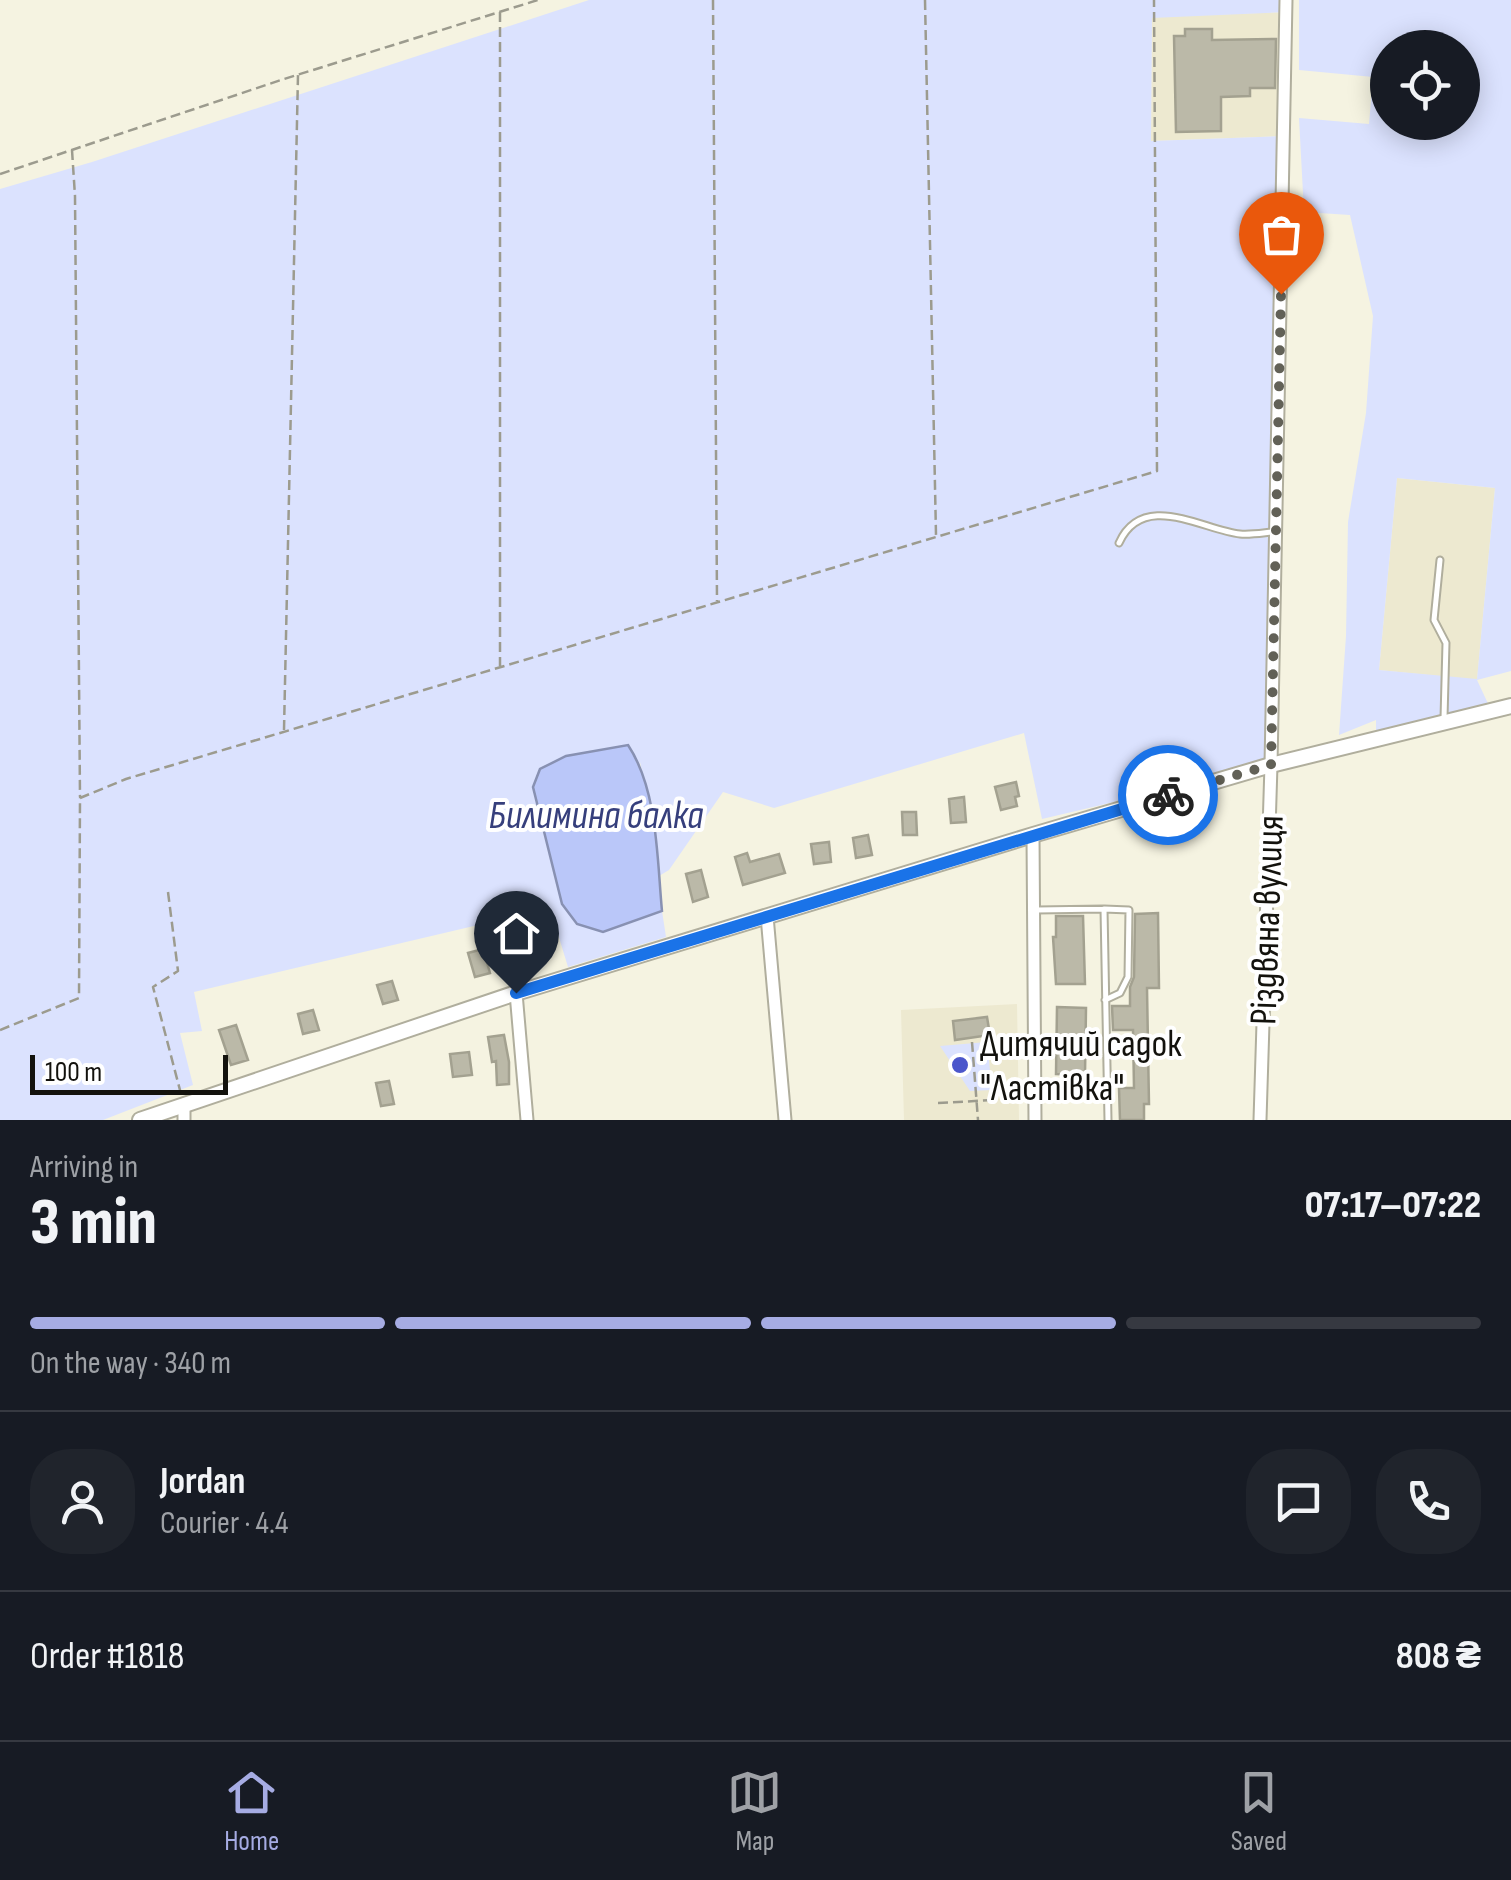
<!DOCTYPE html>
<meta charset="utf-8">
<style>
:root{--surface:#171b24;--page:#20242c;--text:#f1f3f6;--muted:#9ea1a6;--line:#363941;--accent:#a6ace3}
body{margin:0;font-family:"Sofia Sans Condensed",sans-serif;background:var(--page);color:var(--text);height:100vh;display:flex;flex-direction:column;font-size:38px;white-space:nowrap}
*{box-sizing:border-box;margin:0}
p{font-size:32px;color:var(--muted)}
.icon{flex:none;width:55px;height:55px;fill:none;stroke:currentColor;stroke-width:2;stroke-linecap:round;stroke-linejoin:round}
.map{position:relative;height:1120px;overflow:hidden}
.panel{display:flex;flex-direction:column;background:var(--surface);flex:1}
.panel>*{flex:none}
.tools{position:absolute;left:1370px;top:30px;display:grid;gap:20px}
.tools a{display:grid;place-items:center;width:110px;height:110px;border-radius:50%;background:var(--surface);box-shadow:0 5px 25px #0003;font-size:50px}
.scale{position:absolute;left:30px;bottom:25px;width:198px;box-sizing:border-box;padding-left:10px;border:5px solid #13120d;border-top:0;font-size:28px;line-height:35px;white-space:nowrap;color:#13120d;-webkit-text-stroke:8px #fff;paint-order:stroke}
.pin{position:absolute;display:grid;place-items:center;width:85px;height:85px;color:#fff;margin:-102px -42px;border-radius:50% 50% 50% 0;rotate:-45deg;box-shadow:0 0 10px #0007}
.pin .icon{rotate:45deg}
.courier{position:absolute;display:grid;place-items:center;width:100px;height:100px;margin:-50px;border:8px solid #1a73e8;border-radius:50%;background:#fff;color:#222;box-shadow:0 2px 12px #0007}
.overview em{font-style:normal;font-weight:800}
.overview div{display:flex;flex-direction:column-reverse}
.overview{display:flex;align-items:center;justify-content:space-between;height:170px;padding:0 30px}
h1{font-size:65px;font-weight:800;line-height:75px}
.bar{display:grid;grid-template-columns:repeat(4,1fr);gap:15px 10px;align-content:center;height:120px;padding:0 30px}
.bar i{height:12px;border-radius:8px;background:var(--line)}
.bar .current{background:var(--accent)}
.bar p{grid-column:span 4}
.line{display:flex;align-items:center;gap:25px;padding:0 30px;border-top:2px solid var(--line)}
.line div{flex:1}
.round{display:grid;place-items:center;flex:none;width:105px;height:105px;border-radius:40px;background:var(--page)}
.tab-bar{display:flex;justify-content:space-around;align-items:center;height:140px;border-top:2px solid var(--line);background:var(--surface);font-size:28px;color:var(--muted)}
.tab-bar a{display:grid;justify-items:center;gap:5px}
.tab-bar .current{color:var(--accent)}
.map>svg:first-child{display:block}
.built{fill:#ede9d0}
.green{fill:#dbe2fe;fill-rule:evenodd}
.water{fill:#bac7f9;stroke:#8891b2;stroke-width:2.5}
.building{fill:#bbb9a8;stroke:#a3a190;stroke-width:2.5}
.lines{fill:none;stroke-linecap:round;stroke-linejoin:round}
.service-casing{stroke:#b0ae9d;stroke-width:9}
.minor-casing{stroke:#b0ae9d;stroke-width:15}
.tertiary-casing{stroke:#b0ae9d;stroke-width:18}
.path{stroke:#9c9b8e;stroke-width:2.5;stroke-dasharray:10 5;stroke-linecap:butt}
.service{stroke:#fff;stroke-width:5}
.minor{stroke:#fff;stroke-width:11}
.tertiary{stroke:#fff;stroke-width:14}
.done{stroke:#626157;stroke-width:10;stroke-dasharray:0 18}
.route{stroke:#1a73e8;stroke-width:12}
.poi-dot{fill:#4b56cb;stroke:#fff;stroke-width:4}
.labels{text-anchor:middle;stroke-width:8;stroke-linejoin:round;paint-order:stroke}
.street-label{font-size:38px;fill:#13120d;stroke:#fff}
.poi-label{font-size:38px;fill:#13120d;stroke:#fff;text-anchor:start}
.water-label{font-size:40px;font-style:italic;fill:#363f7c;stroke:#fff}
</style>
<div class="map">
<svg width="1511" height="1120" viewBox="0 0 1511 1120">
<rect width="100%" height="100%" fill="#f5f3e1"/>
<path class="built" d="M1287,12L1285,136L1151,141L1152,17Z
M1397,478L1495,488L1477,680L1379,670Z
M1017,1004L1019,1120H904L901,1010Z"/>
<path class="green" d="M589,0H1286L1287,12L1152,18L1151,141L1285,136L1271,765L1042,819L1024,733L774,808L723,792L669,870L659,876L655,830L640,762L603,932L662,911L666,937L568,967L550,908L194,992L202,1031L180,1033L193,1085L103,1120H0V189L92,162Z
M1299,0H1511V671L1477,680L1491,710L1376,738V720L1339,735L1346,636L1348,522L1366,413L1373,316L1350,215L1304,212L1299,118L1369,124L1373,77L1299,70ZM1388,48H1462V122H1388ZM1397,478L1495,488L1477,679L1379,670Z
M987,1042L992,1090L970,1091L940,1046Z"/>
<path class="water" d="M628,745C658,790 657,859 662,911L603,932L577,924L562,904L533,787L540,769L566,756Z"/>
<path class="building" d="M1185,29H1212V40L1276,39L1275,88H1250V96L1221,97V131L1176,132L1174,36H1185Z
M1016,782L1019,796L1015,797L1017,806L1001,810L995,787Z
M964,797L966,822L951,823L949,799Z
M902,812H916L917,835H903Z
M868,835L872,855L856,858L853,838Z
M829,842L831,862L814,864L811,844Z
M747,853L750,862L779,854L785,873L743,885L735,857Z
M701,870L708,897L693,902L686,874Z
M1158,913L1159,988H1147L1149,1104H1144V1120H1120L1119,1088H1134L1133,1030H1113L1112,1006H1130V987L1134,977L1135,914Z
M1056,916H1083L1085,984H1056L1053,937H1056Z
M530,934L537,956L521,961L514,939Z
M483,949L490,973L475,977L468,953Z
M392,981L398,1000L383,1004L377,985Z
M1057,1007L1086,1008L1085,1075L1056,1074Z
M313,1010L319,1030L303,1034L298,1014Z
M987,1017L990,1035L955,1040L953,1021Z
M236,1025L248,1060L231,1065L219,1030Z
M504,1035L509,1062V1084L497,1085L496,1061L492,1062L488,1037Z
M469,1052L472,1075L453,1077L450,1054Z
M389,1081L394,1104L381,1106L376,1083Z"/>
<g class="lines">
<defs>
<path id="service" d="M1119,543C1143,490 1203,530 1240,534C1250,535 1262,533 1272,532
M1440,560L1434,620L1446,643L1444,718
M1104,909L1129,910L1128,977L1120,993L1105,1000
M1037,910L1104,909L1108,1120"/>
<path id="minor" d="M1033,835L1035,1120
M767,916L785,1120
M516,993L527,1120
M184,1120V1104
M1260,1120L1271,765L1286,0"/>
<path id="tertiary" d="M140,1120L516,993L1033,835L1271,765L1511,706"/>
</defs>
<use href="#service" class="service-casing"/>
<use href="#minor" class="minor-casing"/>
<use href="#tertiary" class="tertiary-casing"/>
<path class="path" d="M713,0L717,601
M925,0L936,535
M500,12V666
M72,150L75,196L80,797
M0,174L284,79L538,0
M284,730L298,75
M168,892L178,971L153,987L181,1094
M0,1030L79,998L80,798L126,779L1157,471L1154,0
M972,1042L978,1120
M938,1103L994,1100"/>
<use href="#service" class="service"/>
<use href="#minor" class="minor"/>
<use href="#tertiary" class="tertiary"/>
</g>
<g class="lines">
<path class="done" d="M1168,795L1271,765L1281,294"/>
<path class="route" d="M516,993L1168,795"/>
</g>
<circle class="poi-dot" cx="960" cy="1065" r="10"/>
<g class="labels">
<g class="street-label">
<text transform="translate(1266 920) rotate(-88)" y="13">Різдвяна вулиця</text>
</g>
<g class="poi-label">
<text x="980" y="1056">Дитячий садок<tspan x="980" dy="44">"Ластівка"</tspan></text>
</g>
<g class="water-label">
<text x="596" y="828">Билимина балка</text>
</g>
</g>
</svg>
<div class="tools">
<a><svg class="icon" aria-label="locate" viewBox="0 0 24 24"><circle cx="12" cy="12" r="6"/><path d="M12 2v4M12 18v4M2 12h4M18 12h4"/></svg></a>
</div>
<div class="scale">100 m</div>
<div class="pin" style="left:1281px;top:294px;background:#ea580c"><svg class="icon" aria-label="bag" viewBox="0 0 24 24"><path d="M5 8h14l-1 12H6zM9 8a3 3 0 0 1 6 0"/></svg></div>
<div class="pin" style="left:516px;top:993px;background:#1f2937"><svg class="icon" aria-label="home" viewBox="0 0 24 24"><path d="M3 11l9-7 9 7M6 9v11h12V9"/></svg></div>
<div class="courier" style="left:1168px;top:795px"><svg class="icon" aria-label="bike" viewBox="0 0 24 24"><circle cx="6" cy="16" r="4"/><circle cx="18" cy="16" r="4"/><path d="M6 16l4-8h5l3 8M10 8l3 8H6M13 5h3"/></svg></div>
</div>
<section class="panel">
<div class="overview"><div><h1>3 min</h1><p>Arriving in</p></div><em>07:17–07:22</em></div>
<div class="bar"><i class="current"></i><i class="current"></i><i class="current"></i><i></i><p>On the way · 340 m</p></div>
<div class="line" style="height:180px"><a class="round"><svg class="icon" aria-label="person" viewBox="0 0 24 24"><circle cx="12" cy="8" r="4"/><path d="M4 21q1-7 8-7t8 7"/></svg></a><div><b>Jordan</b><p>Courier · 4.4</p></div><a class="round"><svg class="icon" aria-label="chat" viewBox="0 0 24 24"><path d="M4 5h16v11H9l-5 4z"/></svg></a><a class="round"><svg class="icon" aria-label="phone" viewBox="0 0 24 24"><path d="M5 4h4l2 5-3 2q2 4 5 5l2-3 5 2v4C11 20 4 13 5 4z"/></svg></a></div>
<div class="line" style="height:130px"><div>Order #1818</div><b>808 ₴</b></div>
</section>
<nav class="tab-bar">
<a class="current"><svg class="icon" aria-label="home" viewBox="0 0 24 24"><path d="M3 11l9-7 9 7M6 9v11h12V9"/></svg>Home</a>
<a><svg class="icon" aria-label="map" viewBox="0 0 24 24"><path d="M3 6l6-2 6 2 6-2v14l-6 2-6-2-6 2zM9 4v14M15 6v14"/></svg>Map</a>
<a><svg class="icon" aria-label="saved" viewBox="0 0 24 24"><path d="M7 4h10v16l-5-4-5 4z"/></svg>Saved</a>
</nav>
